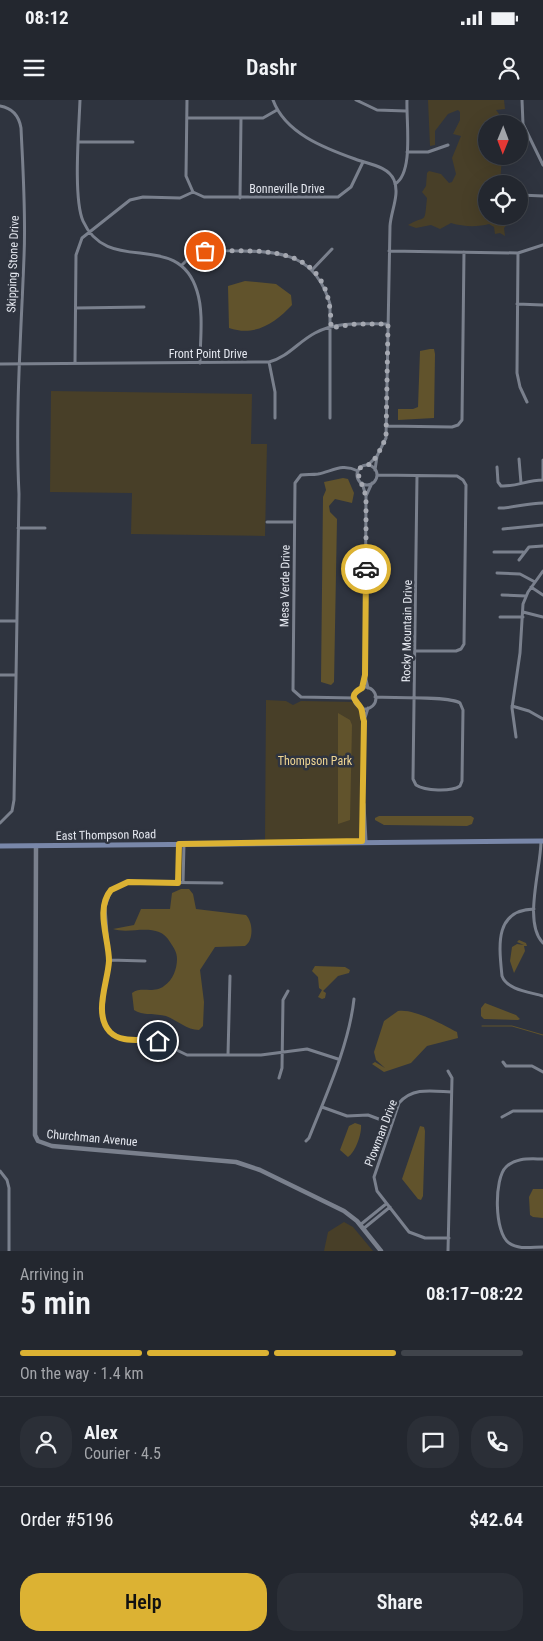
<!DOCTYPE html>
<meta charset="utf-8">
<style>
:root{--surface:#23272f;--page:#2b2f37;--text:#f1f3f6;--muted:#a3a5aa;--line:#40444b;--accent:#dcb233}
body{margin:0;font-family:"Roboto Condensed",sans-serif;background:var(--page);color:var(--text);height:100vh;display:flex;flex-direction:column;font-size:19px;white-space:nowrap}
*{box-sizing:border-box;margin:0}
p{font-size:16px;color:var(--muted)}
.icon{flex:none;width:28px;height:28px;fill:none;stroke:currentColor;stroke-width:2;stroke-linecap:round;stroke-linejoin:round}
.map{position:relative;height:1151px;overflow:hidden}
.drawer{display:flex;flex-direction:column;background:var(--surface);flex:1}
.drawer>*{flex:none}
.needle{width:32px;rotate:181deg}
.buttons{position:absolute;left:478px;top:15px;display:grid;gap:10px}
.buttons a{display:grid;place-items:center;width:50px;height:50px;border-radius:50%;background:var(--surface);box-shadow:0 5px 20px #0002,0 0 0 1px var(--line);font-size:25px}
.pin{position:absolute;display:grid;place-items:center;width:42px;height:42px;color:#fff;margin:-21px;border:2px solid #fff;border-radius:50%;box-shadow:0 1px 5px #0007}
.courier{position:absolute;display:grid;place-items:center;width:50px;height:50px;margin:-25px;border:4px solid #dcb233;border-radius:50%;background:#fff;color:#222;box-shadow:0 1px 6px #0007}
.head em{font-style:normal;font-weight:600}
.head div{display:flex;flex-direction:column-reverse}
.head{display:flex;align-items:center;justify-content:space-between;height:85px;padding:0 20px}
h1{font-size:32px;font-weight:600;line-height:38px}
.bar{display:grid;grid-template-columns:repeat(4,1fr);gap:8px 5px;align-content:center;height:60px;padding:0 20px}
.bar i{height:6px;border-radius:4px;background:var(--line)}
.bar .selected{background:var(--accent)}
.bar p{grid-column:span 4}
.line{display:flex;align-items:center;gap:12px;padding:0 20px;border-top:1px solid var(--line)}
.line div{flex:1}
.round{display:grid;place-items:center;flex:none;width:52px;height:52px;border-radius:20px;background:var(--page)}
.action{display:flex;gap:10px;margin-top:auto;padding:10px 20px}
.action a{flex:1;height:58px;border-radius:20px;background:var(--accent);color:#111;font-size:20px;font-weight:600;line-height:58px;text-align:center}
.action a+a{background:var(--page);color:var(--text)}
.status{display:flex;justify-content:space-between;align-items:center;height:35px;padding:0 25px;background:var(--surface);direction:ltr}
.status svg{height:14px;fill:currentColor}
header{display:flex;justify-content:space-between;align-items:center;height:65px;padding:0 20px;background:var(--surface);font-size:22px;font-weight:600}
.map>svg:first-child{display:block}
.green{fill:#483f28}
.water{fill:#61532c}
.lines{fill:none;stroke-linecap:round;stroke-linejoin:round}
.stream{stroke:#61532c;stroke-width:1}
.minor{stroke:#7a808d;stroke-width:3}
.tertiary{stroke:#7a808d;stroke-width:4.5}
.secondary{stroke:#7987a9;stroke-width:5}
.done{stroke:#a5a8b1;stroke-width:5;stroke-dasharray:0 9}
.route{stroke:#dcb233;stroke-width:6}
.labels{text-anchor:middle;stroke-width:5;stroke-linejoin:round;paint-order:stroke}
.street-label{font-size:12px;fill:#e4e7ef;stroke:#2f343f}
.park-label{font-size:12px;fill:#efd593;stroke:#2f343f}
</style>
<div class="status"><b>08:12</b><svg viewBox="0 0 49 12"><path d="M0 12V9h3v3zM5 12V6h3v6zM10 12V3h3v9zM15 12V0h3v12zM26 1h20v11H26zM47 4h2v5h-2z"/></svg></div>
<header><svg class="icon" aria-label="menu" viewBox="0 0 24 24"><path d="M4 6h16M4 12h16M4 18h16"/></svg>Dashr<svg class="icon" aria-label="person" viewBox="0 0 24 24"><circle cx="12" cy="8" r="4"/><path d="M4 21q1-7 8-7t8 7"/></svg></header>
<div class="map">
<svg width="543" height="1151" viewBox="0 0 543 1151">
<rect width="100%" height="100%" fill="#2f343f"/>
<path class="green" d="M428,0H504L505,9L496,10L499,14L500,24H486V56H502L500,84H486V116H499V124L505,119L510,121L504,128L505,136L500,133L495,134L494,127L489,124C478,127 464,127 451,123L440,129L431,125L416,128L408,125C427,114 424,126 427,98L422,92L426,86L427,73L429,71L441,74L449,83L452,82L456,74L452,58L461,36L453,34L460,20V12L458,10L448,14L435,31V45L430,46Z
M51,291L252,294L251,344H267L265,436L131,434L132,393L50,392Z
M266,600L286,601L293,605L301,601L355,602L361,608L364,621L361,741L265,742Z
M344,1122L353,1127L373,1151H324L328,1132Z"/>
<path class="water" d="M245,181L276,184L291,195L292,205C275,223 255,237 229,228L228,186Z
M430,249H434L435,254L434,318L398,320V309H413L418,307L420,251Z
M343,378L348,379L354,393L352,403L335,399L329,406L330,412L337,419L334,582L331,585L321,582L323,397L326,390L324,382Z
M338,613L350,620L352,625L350,720L338,724Z
M379,716H471L474,718L472,724L467,726L384,725L375,720V718Z
M181,789H189L193,794L196,809L246,815C253,822 254,840 245,846L215,847L200,870L204,902L203,926L199,930C187,930 177,920 166,916C156,913 142,916 134,910L132,893C141,886 154,894 164,886C173,880 177,869 177,859C177,852 174,848 170,842C158,821 131,835 113,829L134,825L141,809H170L172,793Z
M519,840L526,843L527,846H524L525,851L514,873L510,861L512,847L517,844L524,845L517,842Z
M315,866L345,867L350,870L349,873L338,876L323,891L326,893L325,898L322,899L318,897L322,890L319,888L318,877L312,871Z
M485,903L516,915L520,919L518,920L484,919L481,916V908Z
M398,911C414,908 443,925 457,932L458,938L427,946L411,963L384,972L372,964L375,962L385,968L376,960L374,952L384,921Z
M355,1023L361,1025C362,1034 355,1053 348,1057L340,1050L349,1026Z
M420,1026L424,1027L425,1031L423,1096L421,1100L418,1099L402,1079Z
M533,1089H543V1118L533,1117L530,1115L529,1097Z"/>
<g class="lines">
<path class="stream" d="M482,926H512L543,935"/>
<path class="minor" d="M80,0C79,28 73,98 83,121C108,177 178,128 197,191C204,213 200,240 200,263
M187,0L186,76L193,92L204,97H338L351,87L363,62
M273,0C285,33 324,48 355,59C368,64 388,66 394,80C400,94 391,111 390,126L386,338L377,356L368,365
M356,0L377,10L406,11
M522,0L523,24L543,65
M0,6C12,8 19,16 21,28C23,71 26,114 24,157C21,236 15,315 19,394L14,700L12,711L0,723
M187,18H263L277,10
M79,42H133
M407,52H428L448,45
M395,84C414,73 406,21 407,0
M520,95L543,96
M240,98L241,18
M389,151L518,153L543,145
M518,153L517,273L520,287L527,302
M182,165L192,155L201,152C214,150 227,151 240,151C284,151 316,156 330,204V318
M312,170L332,149
M517,204L543,205
M76,208L144,207
M269,262L275,292V318
M75,263L76,155L82,138L130,100L143,97L180,98L193,92
M0,264L269,262C288,257 298,242 315,233C337,221 364,224 388,224
M387,326L452,327L458,325L462,320L464,152
M519,359L521,383
M543,360V380
M357 375a10 10 0 1 1 20 0a10 10 0 1 1-20 0Z
M497,367L498,382L501,386C516,387 527,380 543,380
M375,370L377,356
M377,375L457,376L463,380L466,385L464,544L461,549L456,551H415
M362,383L366,396L365,575
M366,396L372,383
M499,408C514,408 527,403 543,403
M267,422H294
M18,428H45
M503,429L543,425
M494,452H523
M519,460L529,447L543,446
M497,473L520,474L535,482
M531,487L543,495
M502,495L526,496
M523,512L543,517
M500,517H523
M0,521H16
M0,575H15
M354 598a11 11 0 1 1 22 0a11 11 0 1 1-22 0Z
M362,588L365,575L368,588
M375,597C391,598 451,596 460,603L463,610L462,681L460,686C451,692 425,691 416,685L413,679C415,578 416,477 417,376
M354,598L301,597L293,590L295,383L301,375C306,374 312,375 318,374C333,371 342,363 358,371
M512,606L529,611L543,619
M361,608L364,621L368,608
M516,637L512,608L520,553L523,504L528,492L543,471
M364,704L366,741
M361,741L364,621
M541,741C541,769 523,823 543,843
M178,783L179,744
M183,783L184,744
M222,783L128,782L111,790L105,807L109,860L104,894L103,916L106,926L111,933L124,939L158,941L187,955H261L307,949L338,959
M534,809C494,810 499,846 502,876C507,890 530,892 543,896
M109,860L145,861
M228,955L230,876
M503,962L506,966H532L543,972
M448,971L452,978L448,1151
M279,978L282,968L283,900L288,891
M322,1007L347,1016L368,1015L392,1024
M502,1017L513,1011H543
M306,1041L309,1038C326,995 349,945 354,899
M543,1059C530,1059 516,1057 506,1067C494,1078 494,1133 509,1143C519,1150 532,1147 543,1147
M0,1071L7,1080L9,1088V1151
M360,1125L386,1104
M363,1129L390,1107
M449,1138H425L409,1132L377,1091L374,1077L399,1003C413,987 432,991 451,992"/>
<path class="tertiary" d="M36,746L35,1035L38,1041L52,1046L236,1062L260,1070L344,1111L357,1121L381,1151"/>
<path class="secondary" d="M0,746L543,741"/>
</g>
<g class="lines">
<path class="done" d="M205,151C267,151 332,142 331,228L355,224H388L386,338L377,356L370,364L360,368L358,374L366,396V469"/>
<path class="route" d="M158,941C142,938 122,944 110,932C93,914 108,882 109,861C109,839 95,809 111,790L128,782L178,783L179,744L362,741L364,621C362,617 363,612 361,608C356,600 347,596 362,588L365,575L366,469"/>
</g>
<g class="labels">
<g class="street-label">
<text x="287" y="93">Bonneville Drive</text>
<text transform="translate(13 164) rotate(-88)" y="4">Skipping Stone Drive</text>
<text x="208" y="258">Front Point Drive</text>
<text transform="translate(285 486) rotate(-89)" y="4">Mesa Verde Drive</text>
<text transform="translate(407 531) rotate(-89)" y="4">Rocky Mountain Drive</text>
<text transform="translate(106 735) rotate(-1)" y="4">East Thompson Road</text>
<text transform="translate(381 1033) rotate(-69)" y="4">Plowman Drive</text>
<text transform="translate(92 1038) rotate(5)" y="4">Churchman Avenue</text>
</g>
<g class="park-label">
<text x="315" y="665">Thompson Park</text>
</g>
</g>
</svg>
<div class="buttons">
<a><svg class="needle" viewBox="-14 -14 28 28"><path d="M0-13l5 13h-10z" fill="#e53935"/><path d="M0 13l5-13h-10z" fill="#a3a5aa"/></svg></a>
<a><svg class="icon" aria-label="locate" viewBox="0 0 24 24"><circle cx="12" cy="12" r="6"/><path d="M12 2v4M12 18v4M2 12h4M18 12h4"/></svg></a>
</div>
<div class="pin" style="left:205px;top:151px;background:#ea580c"><svg class="icon" aria-label="bag" viewBox="0 0 24 24"><path d="M5 8h14l-1 12H6zM9 8a3 3 0 0 1 6 0"/></svg></div>
<div class="pin" style="left:158px;top:941px;background:#1f2937"><svg class="icon" aria-label="home" viewBox="0 0 24 24"><path d="M3 11l9-7 9 7M6 9v11h12V9"/></svg></div>
<div class="courier" style="left:366px;top:469px"><svg class="icon" aria-label="car" viewBox="0 0 24 24"><path d="M5 17H2v-5l4-1 3-4h7l3 4 3 1v5h-3M9 17h6M6 11h13"/><circle cx="7" cy="17" r="2"/><circle cx="17" cy="17" r="2"/></svg></div>
</div>
<section class="drawer">
<div class="head"><div><h1>5 min</h1><p>Arriving in</p></div><em>08:17–08:22</em></div>
<div class="bar"><i class="selected"></i><i class="selected"></i><i class="selected"></i><i></i><p>On the way · 1.4 km</p></div>
<div class="line" style="height:90px"><a class="round"><svg class="icon" aria-label="person" viewBox="0 0 24 24"><circle cx="12" cy="8" r="4"/><path d="M4 21q1-7 8-7t8 7"/></svg></a><div><b>Alex</b><p>Courier · 4.5</p></div><a class="round"><svg class="icon" aria-label="chat" viewBox="0 0 24 24"><path d="M4 5h16v11H9l-5 4z"/></svg></a><a class="round"><svg class="icon" aria-label="phone" viewBox="0 0 24 24"><path d="M5 4h4l2 5-3 2q2 4 5 5l2-3 5 2v4C11 20 4 13 5 4z"/></svg></a></div>
<div class="line" style="height:65px"><div>Order #5196</div><b>$42.64</b></div>
<div class="action"><a>Help</a><a>Share</a></div>
</section>
